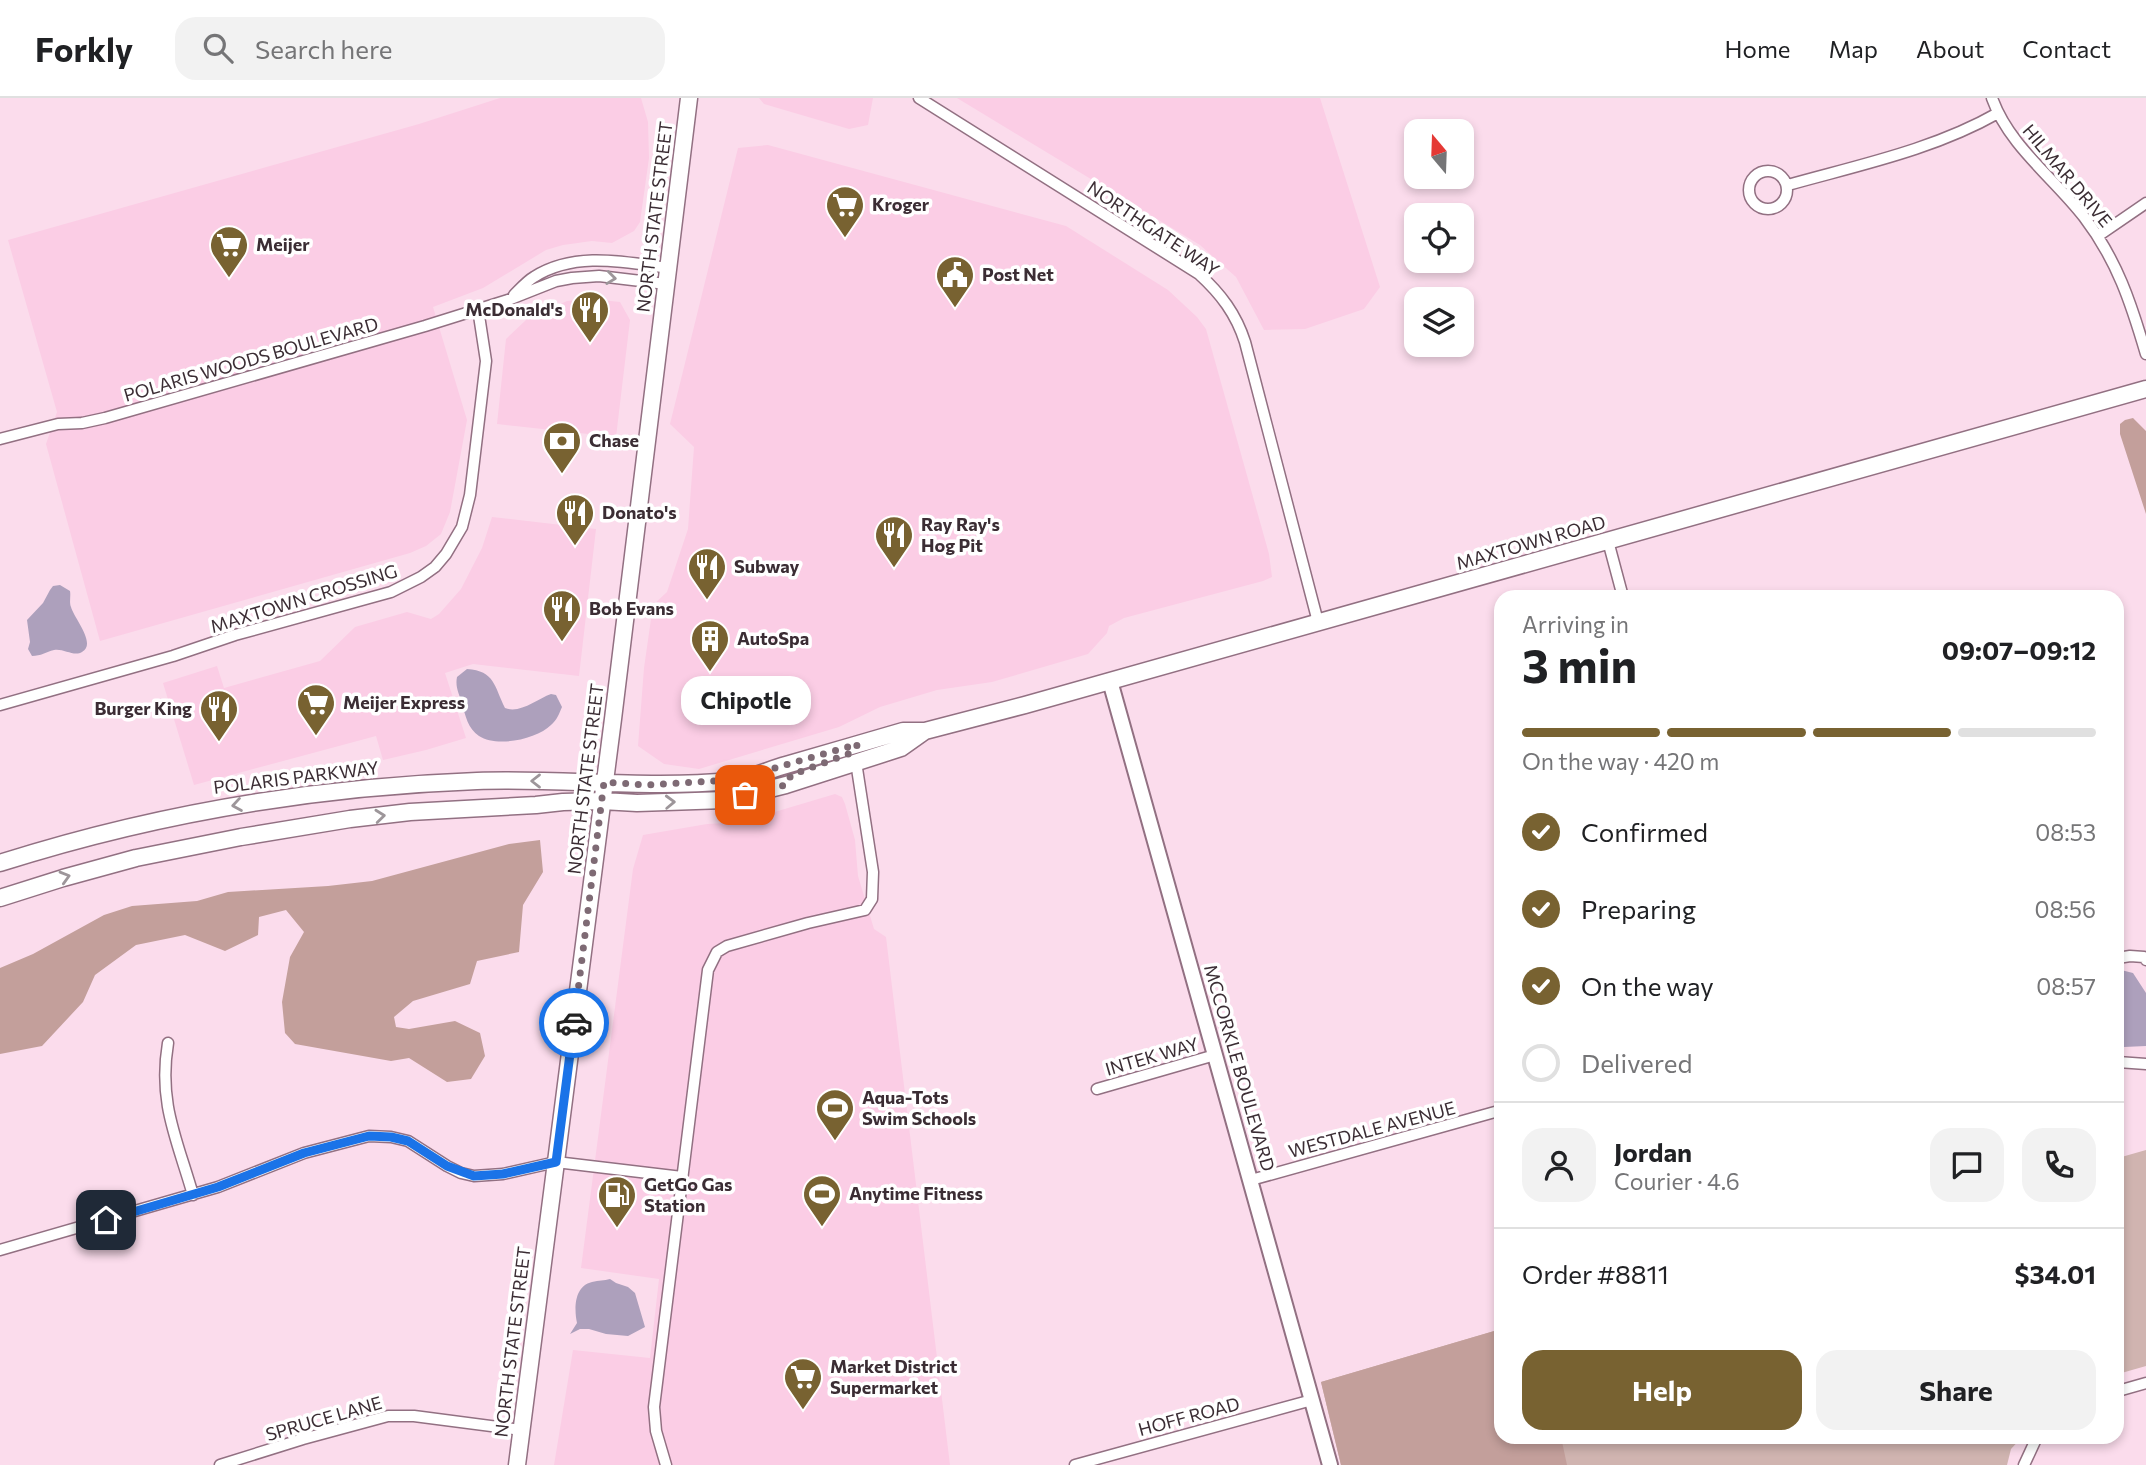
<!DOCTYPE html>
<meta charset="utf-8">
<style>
:root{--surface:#fff;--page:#f2f2f2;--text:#202124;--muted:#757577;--line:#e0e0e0;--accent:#786231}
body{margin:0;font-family:Commissioner,sans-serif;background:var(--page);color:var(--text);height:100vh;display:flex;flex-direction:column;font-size:26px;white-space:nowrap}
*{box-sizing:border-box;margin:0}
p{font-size:23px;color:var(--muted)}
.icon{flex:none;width:38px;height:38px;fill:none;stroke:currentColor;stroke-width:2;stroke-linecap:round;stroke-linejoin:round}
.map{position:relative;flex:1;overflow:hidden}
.panel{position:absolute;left:1494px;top:492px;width:630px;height:854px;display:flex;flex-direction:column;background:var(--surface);border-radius:21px;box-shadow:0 4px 10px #0003}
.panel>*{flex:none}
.needle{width:46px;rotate:341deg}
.buttons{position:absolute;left:1404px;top:21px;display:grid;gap:14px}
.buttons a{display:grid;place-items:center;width:70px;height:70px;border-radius:14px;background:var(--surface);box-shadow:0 4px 10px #0003;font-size:35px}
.pin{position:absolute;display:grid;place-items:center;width:60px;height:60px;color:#fff;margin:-30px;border-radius:14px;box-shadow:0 4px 10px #0006}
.courier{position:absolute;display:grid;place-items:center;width:70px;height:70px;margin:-35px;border:5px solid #1a73e8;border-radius:50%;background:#fff;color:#222;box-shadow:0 2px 9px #0007}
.bubble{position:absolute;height:49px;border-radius:21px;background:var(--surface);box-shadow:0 4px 10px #0003;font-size:23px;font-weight:700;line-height:49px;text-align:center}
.head em{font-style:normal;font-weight:700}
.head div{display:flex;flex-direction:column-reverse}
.head{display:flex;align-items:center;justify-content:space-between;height:119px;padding:0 28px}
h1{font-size:46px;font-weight:700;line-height:52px}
.bar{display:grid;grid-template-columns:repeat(4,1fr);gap:10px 7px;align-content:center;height:84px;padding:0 28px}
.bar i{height:9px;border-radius:5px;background:var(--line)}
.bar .current{background:var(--accent)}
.bar p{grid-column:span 4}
.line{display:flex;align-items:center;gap:18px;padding:0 28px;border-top:2px solid var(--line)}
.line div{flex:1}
.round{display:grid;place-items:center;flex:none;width:74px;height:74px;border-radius:21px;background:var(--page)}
ol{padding:0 28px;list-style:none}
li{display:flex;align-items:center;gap:21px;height:77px}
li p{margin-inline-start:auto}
li .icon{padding:7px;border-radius:50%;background:var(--accent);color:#fff;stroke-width:4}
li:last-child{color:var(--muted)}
li i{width:38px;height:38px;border:4px solid var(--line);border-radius:50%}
.button{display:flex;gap:14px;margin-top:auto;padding:14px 28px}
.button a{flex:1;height:80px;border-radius:21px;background:var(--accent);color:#fff;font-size:28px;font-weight:700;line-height:80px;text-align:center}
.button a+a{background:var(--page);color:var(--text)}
header{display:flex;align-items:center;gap:42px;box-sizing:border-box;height:98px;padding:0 35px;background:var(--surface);border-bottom:2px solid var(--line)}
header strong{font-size:33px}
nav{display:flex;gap:38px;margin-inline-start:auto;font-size:24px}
.search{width:490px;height:63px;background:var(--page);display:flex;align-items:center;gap:18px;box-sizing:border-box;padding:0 24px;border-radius:21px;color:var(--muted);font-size:26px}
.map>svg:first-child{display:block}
.built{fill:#fbcde5}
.green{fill:#d0b4b0}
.forest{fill:#c39f9b}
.water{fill:#ada0bc}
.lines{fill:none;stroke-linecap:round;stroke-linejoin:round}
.street-casing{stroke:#927082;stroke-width:13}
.secondary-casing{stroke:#927082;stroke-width:18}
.primary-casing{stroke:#927082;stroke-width:19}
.street{stroke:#fff;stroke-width:10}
.secondary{stroke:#fff;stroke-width:14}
.primary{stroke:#fff;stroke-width:16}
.oneway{stroke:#9d969a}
.done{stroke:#7e6a74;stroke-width:7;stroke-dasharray:0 12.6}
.route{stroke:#1a73e8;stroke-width:9}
.labels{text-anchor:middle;stroke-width:7;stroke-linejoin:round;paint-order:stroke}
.street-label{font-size:18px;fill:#3b2d34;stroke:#fff}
.poi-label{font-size:18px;font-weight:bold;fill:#3b2d34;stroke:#fff;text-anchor:start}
</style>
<header>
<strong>Forkly</strong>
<div class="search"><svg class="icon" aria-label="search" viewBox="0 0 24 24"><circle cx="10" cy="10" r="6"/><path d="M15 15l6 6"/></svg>Search here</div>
<nav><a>Home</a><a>Map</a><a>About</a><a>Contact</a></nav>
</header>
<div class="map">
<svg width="2146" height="1367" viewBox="0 0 2146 1367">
<rect width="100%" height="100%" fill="#fbdcec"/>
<path class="built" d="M500,0H641L648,24L649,60L640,124L634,133L612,145L592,143L563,147L546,152L483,190L433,209L467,322L450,414L441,436L426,448L410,455L100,543L46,346L57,314L8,142L419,26Z
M759,0H873L868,27L849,31L764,6Z
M957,0H1320L1380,189L1364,211L1305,231L1264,232L1236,179L1200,147Z
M768,47L1066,128L1168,192L1197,219L1206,231L1269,456L1272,479L1263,483L1124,520L1109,528L1107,535L1088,556L992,584L937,592L880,609L839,629L699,671L664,666L638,648L644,570L653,507L667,494L688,431L694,349L670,326L738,50Z
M592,201L620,204L630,222L616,339L497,326L506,241L526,222L567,203Z
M492,419L596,431L579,578L473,566L445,575L466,640L426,652L383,662L376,638L194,687L163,585L217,568L224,590L320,563L355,529L407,514L431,521L439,516L461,491L482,450Z
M835,696L842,699L845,706L855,742L858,778L874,831L886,839L950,1367H554L573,1252L650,1260L659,1181L581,1170L633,771L643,737L707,726L741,724Z"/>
<path class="green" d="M2146,1052V1268L2118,1276V1060Z
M1501,1231L1502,1339H2022L2011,1351L2007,1367H1341L1321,1284Z"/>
<path class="forest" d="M2133,320L2146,333V416L2120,336V326L2125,322Z
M540,742L543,774L523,807L519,854L477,863L470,886L413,903L394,919L396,929L409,931L455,923L480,935L485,958L471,981L447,984L409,960L391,963L295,946L285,935L282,904L290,859L304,834L286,812L259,819L258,837L225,853L185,837L136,847L95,877L83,904L42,948L0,956V870L33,856L104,817L132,808L197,803L228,794L328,788L372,783L509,746Z
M1501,1231L1502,1339H1561L1567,1367H1341L1321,1284Z"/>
<path class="water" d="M60,487L70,493C71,498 69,504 71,509C74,520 97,546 82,554C74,559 63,550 54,552C46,554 41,558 32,558L28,551L30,544L27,522L43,505L50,492L53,488Z
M467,571C495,573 494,588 505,610C520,616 537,601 551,596L556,597L562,609C559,616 557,622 551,627C537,641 497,650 479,638C468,631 465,617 462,605C459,596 455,589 457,579Z
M2121,872L2133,875L2146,895V948L2124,949L2118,939V873Z
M610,1181L616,1185L628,1189L635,1195L645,1229L628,1238L606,1236L589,1231H580L570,1236L577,1225C574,1211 574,1188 592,1184C599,1182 604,1183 610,1181Z"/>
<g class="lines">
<defs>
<path id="street" d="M919,0L1199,176C1221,196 1236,216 1245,244L1318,524
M1992,0C2009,48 2054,80 2084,119C2117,162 2131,205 2146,256
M1749 92a19 19 0 1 1 38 0a19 19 0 1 1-38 0Z
M1788,87C1859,67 1933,52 1998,15
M2098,138L2146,105
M514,197C520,191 527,183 534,179C575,153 624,164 669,170
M0,341L58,326L82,325L105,320L425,228L508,202L556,183L572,180L599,178L666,186
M1608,443L1623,499
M0,607L173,558L235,537L391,494L421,479L435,469L446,456L462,429L470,397L486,263L478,211
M2118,860L2130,858L2144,859L2146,862
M168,945C158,1005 177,1041 193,1097
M2118,964L2146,966
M1097,991L1215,957
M1251,1082L1502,1012
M0,1152L218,1089L304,1055L369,1038L391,1039L408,1043L447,1068L461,1075L474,1078L503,1076L556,1064L682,1079
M2118,1293L2146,1285
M220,1367L303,1341L388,1318H414L521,1332
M666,1367L656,1333L654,1309L708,872L717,854L727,848L808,825L865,812L872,801L873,774L856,664
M1075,1367L1312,1302
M2024,1367L2037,1339"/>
<path id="secondary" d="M1110,583L1330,1367"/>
<path id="primary" d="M0,765C157,715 312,689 477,683C562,680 646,691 731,683C750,681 768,672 786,667C825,656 864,644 903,633H925L1025,607L2146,291
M0,800L63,780L136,760L241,739L350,721L410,714L536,707L563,704L602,703L637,705L725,702L786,687L901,650L925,633
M517,1367L613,621L689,0"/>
</defs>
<use href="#street" class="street-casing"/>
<use href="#secondary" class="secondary-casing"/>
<use href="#primary" class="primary-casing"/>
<use href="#street" class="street"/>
<use href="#secondary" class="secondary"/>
<use href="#primary" class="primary"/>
</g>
<defs><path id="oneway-chevron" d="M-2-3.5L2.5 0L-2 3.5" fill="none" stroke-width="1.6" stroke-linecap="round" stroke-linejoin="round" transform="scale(1.75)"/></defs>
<g class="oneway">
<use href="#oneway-chevron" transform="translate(611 180) rotate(7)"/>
<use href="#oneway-chevron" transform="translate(536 683) rotate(-180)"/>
<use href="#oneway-chevron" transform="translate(670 704) rotate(-2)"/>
<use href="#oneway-chevron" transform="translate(237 707) rotate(171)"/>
<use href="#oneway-chevron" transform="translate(380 718) rotate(-6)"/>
<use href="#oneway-chevron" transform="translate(65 779) rotate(-16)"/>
</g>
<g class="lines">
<path class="done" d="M574,925L604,684L645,687L733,682L858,646L851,655L791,677L786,687L745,697"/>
<path class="route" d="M106,1122L218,1089L304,1055L369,1038L391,1039L408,1043L447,1068L474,1078L503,1076L556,1064L574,925"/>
</g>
<defs>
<symbol id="supermarket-pin" viewBox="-11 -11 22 30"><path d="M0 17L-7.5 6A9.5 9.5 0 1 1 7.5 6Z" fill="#786231" stroke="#fff"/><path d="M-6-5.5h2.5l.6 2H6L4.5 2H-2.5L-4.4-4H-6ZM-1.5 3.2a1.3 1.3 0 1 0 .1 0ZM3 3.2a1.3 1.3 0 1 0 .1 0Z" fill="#fff"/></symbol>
<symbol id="civic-pin" viewBox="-11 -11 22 30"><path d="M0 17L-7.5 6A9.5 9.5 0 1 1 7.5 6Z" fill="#786231" stroke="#fff"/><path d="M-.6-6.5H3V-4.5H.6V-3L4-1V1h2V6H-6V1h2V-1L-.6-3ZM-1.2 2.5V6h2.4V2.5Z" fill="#fff"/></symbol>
<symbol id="restaurant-pin" viewBox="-11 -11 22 30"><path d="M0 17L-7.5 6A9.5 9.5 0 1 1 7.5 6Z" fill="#786231" stroke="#fff"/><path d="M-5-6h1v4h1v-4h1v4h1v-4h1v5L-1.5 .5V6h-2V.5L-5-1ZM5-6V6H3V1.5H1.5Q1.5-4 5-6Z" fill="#fff"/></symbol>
<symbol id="bank-pin" viewBox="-11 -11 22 30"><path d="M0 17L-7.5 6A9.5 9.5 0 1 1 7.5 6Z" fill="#786231" stroke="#fff"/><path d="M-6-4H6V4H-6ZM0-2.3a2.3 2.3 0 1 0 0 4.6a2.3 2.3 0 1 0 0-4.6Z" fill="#fff"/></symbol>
<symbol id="building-pin" viewBox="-11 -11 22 30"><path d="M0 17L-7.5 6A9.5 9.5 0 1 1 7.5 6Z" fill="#786231" stroke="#fff"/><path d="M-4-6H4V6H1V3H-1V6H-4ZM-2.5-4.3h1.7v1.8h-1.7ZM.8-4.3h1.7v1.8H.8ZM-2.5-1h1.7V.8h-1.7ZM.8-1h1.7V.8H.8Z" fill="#fff"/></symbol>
<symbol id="stadium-pin" viewBox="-11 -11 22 30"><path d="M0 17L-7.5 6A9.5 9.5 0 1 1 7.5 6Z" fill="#786231" stroke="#fff"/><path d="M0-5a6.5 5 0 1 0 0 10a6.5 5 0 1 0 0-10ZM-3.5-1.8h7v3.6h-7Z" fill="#fff"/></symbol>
<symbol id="fuel-pin" viewBox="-11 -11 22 30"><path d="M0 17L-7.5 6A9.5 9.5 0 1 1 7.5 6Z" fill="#786231" stroke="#fff"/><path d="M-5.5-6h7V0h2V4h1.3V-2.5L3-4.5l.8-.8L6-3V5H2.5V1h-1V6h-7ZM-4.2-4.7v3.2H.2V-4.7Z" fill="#fff"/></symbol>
</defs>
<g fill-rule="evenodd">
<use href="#supermarket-pin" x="823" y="85" width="44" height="60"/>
<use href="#supermarket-pin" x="207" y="125" width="44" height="60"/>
<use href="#civic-pin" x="933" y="155" width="44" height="60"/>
<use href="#restaurant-pin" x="568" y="190" width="44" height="60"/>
<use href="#bank-pin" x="540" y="321" width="44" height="60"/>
<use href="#restaurant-pin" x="553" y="393" width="44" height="60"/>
<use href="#restaurant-pin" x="872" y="415" width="44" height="60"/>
<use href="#restaurant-pin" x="685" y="447" width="44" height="60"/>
<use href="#restaurant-pin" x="540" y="489" width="44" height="60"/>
<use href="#building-pin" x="688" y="519" width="44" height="60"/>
<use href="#supermarket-pin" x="294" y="583" width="44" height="60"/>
<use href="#restaurant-pin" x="197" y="589" width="44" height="60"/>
<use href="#stadium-pin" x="813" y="988" width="44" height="60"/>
<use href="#stadium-pin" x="800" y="1074" width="44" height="60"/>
<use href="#fuel-pin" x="595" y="1075" width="44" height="60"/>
<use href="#supermarket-pin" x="781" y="1257" width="44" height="60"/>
</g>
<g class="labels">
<g class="street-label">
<text transform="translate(2067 78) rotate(50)" y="6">HILMAR DRIVE</text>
<text transform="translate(655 119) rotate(-83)" y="6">NORTH STATE STREET</text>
<text transform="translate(1153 131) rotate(34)" y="6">NORTHGATE WAY</text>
<text transform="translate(251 262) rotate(-16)" y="6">POLARIS WOODS BOULEVARD</text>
<text transform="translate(1531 445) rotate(-16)" y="6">MAXTOWN ROAD</text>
<text transform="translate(304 501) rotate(-17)" y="6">MAXTOWN CROSSING</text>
<text transform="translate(296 680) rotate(-7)" y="6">POLARIS PARKWAY</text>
<text transform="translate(586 681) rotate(-83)" y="6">NORTH STATE STREET</text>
<text transform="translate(1152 959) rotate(-16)" y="6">INTEK WAY</text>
<text transform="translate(1239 970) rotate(74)" y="6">MCCORKLE BOULEVARD</text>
<text transform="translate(1372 1032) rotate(-15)" y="6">WESTDALE AVENUE</text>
<text transform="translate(513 1244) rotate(-83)" y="6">NORTH STATE STREET</text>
<text transform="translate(1189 1319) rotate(-15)" y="6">HOFF ROAD</text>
<text transform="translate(324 1321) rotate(-16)" y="6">SPRUCE LANE</text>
</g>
<g class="poi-label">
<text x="872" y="113">Kroger</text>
<text x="256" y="153">Meijer</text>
<text x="982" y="183">Post Net</text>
<text x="563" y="218" text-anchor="end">McDonald's</text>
<text x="589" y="349">Chase</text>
<text x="602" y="421">Donato's</text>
<text x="921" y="433">Ray Ray's<tspan x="921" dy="21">Hog Pit</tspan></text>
<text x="734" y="475">Subway</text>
<text x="589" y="517">Bob Evans</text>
<text x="737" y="547">AutoSpa</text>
<text x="343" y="611">Meijer Express</text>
<text x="192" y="617" text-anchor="end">Burger King</text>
<text x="862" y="1006">Aqua-Tots<tspan x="862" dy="21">Swim Schools</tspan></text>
<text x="644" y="1093">GetGo Gas<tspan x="644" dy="21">Station</tspan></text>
<text x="849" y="1102">Anytime Fitness</text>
<text x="830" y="1275">Market District<tspan x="830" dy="21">Supermarket</tspan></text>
</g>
</g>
</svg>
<div class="buttons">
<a><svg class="needle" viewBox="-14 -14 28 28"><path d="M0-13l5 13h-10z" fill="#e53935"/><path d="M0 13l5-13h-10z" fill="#757577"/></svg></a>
<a><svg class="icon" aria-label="locate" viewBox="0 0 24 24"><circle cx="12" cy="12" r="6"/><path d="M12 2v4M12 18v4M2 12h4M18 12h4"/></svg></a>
<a><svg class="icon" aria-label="layers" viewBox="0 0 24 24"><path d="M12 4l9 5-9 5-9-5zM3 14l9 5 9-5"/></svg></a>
</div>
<div class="pin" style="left:745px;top:697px;background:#ea580c"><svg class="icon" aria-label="bag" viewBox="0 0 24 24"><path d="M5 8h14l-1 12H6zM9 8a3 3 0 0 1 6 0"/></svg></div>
<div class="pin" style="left:106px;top:1122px;background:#1f2937"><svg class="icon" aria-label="home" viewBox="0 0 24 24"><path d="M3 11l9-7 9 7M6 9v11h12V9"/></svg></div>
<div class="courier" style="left:574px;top:925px"><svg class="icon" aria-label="car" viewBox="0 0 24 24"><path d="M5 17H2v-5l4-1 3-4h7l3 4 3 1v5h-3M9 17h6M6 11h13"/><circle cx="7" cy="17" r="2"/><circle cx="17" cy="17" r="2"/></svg></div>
<div class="bubble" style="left:681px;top:578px;width:130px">Chipotle</div>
<section class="panel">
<div class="head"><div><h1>3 min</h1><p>Arriving in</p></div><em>09:07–09:12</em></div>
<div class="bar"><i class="current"></i><i class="current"></i><i class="current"></i><i></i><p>On the way · 420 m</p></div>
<ol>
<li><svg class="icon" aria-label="check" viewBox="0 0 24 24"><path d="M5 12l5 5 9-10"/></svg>Confirmed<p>08:53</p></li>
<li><svg class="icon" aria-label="check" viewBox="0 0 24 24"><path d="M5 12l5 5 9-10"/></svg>Preparing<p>08:56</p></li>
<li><svg class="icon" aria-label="check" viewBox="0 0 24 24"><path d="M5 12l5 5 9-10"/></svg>On the way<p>08:57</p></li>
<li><i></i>Delivered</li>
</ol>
<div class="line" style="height:126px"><a class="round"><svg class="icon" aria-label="person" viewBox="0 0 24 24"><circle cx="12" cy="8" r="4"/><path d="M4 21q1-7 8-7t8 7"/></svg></a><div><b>Jordan</b><p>Courier · 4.6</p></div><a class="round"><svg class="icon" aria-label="chat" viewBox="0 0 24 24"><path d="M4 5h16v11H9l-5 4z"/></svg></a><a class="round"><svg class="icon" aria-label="phone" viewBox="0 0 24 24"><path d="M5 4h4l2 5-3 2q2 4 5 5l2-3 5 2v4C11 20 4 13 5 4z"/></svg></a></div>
<div class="line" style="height:91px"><div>Order #8811</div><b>$34.01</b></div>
<div class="button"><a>Help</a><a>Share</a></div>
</section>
</div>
